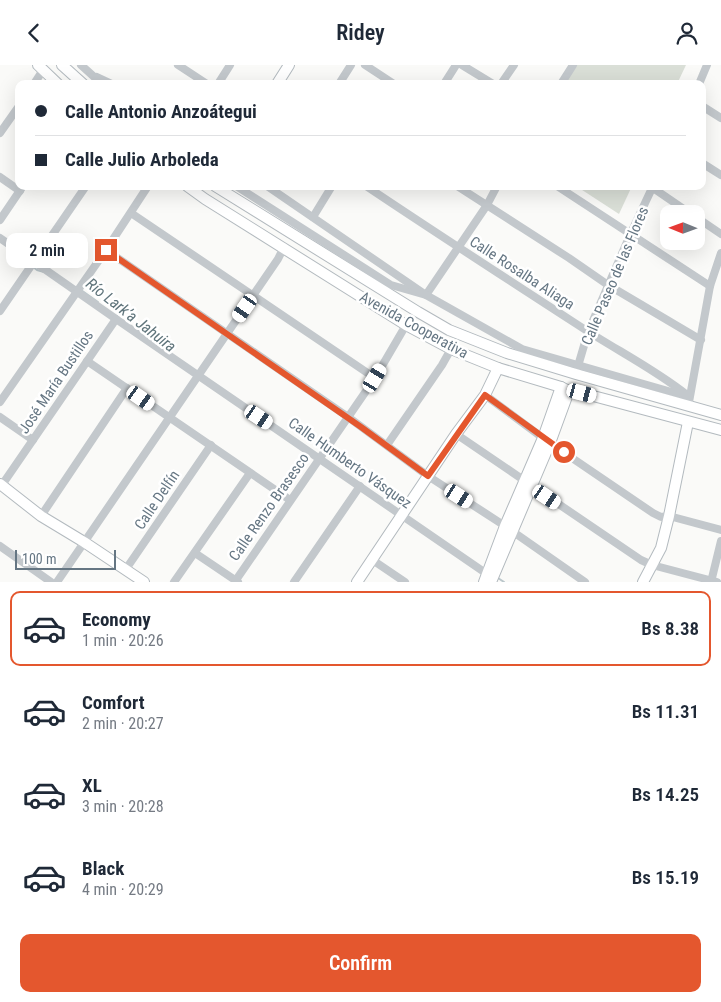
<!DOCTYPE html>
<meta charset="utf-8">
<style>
:root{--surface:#fff;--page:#f6f6f7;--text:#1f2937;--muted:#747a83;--line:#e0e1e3;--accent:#e4572e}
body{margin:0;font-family:"Roboto Condensed",sans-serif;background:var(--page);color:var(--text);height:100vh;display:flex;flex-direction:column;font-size:19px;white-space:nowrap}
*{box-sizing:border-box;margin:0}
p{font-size:16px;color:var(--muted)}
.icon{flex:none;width:28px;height:28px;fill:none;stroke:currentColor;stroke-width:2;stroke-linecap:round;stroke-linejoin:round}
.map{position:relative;height:517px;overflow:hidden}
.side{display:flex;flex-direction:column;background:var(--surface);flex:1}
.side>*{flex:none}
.hud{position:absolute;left:15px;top:15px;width:691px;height:110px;border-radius:10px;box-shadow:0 5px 20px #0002;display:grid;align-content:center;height:110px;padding:0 20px;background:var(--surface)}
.needle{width:32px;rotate:271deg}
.fabs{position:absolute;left:660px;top:140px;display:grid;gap:10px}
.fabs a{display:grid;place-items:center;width:45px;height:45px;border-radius:10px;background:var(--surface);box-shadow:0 5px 20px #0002;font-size:25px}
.scale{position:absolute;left:15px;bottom:12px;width:101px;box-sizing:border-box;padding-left:5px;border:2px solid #657683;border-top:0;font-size:14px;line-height:18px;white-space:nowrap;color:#657683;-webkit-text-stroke:4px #fff;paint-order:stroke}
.end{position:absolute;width:22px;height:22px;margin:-11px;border:6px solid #e4572e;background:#fff;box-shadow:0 0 0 2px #fff}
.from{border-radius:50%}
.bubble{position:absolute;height:35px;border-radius:10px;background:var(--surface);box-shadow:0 5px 20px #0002;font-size:16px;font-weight:600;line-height:35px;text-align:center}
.car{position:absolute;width:15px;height:30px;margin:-15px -8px;border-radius:6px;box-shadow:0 0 4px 1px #0007;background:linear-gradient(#fff 24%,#345 0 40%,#fff 0 76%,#345 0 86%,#fff 0)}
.hud b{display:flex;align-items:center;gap:18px;height:48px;font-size:19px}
.hud b+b{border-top:1px solid var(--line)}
.hud i{width:12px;height:12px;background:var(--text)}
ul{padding:9px 0 0;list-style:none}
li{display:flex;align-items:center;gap:15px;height:75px;margin:0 10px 8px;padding:0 10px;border:2px solid transparent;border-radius:10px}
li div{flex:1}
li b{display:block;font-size:19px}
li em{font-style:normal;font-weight:600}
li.on{border-color:var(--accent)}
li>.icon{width:45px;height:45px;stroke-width:1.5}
.action{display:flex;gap:10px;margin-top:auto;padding:10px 20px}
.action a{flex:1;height:58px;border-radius:10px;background:var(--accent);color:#fff;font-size:20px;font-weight:600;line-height:58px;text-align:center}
header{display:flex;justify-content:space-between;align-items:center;height:65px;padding:0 20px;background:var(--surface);font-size:22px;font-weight:600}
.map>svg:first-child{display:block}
.green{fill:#dadfd7}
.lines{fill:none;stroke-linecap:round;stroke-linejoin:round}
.stream{stroke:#bbc7cb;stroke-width:2}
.secondary-casing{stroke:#b3babf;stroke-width:12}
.street{stroke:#c3c8cc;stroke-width:8}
.secondary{stroke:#fff;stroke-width:10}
.route{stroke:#e4572e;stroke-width:6}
.labels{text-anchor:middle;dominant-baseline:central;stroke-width:5;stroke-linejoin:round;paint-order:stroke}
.street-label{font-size:15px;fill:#657683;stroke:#fff}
.water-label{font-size:16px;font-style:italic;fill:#60757c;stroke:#fff}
</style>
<header><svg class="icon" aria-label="back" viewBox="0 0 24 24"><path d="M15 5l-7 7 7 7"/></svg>Ridey<svg class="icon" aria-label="person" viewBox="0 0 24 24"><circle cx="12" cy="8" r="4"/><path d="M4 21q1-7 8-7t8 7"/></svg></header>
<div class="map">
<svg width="721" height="517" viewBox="0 0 721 517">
<rect width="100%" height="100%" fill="#fafaf8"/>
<!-- green -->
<g class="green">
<polygon points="574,0 686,0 677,19 561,19"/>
<polygon points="576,121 632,121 619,149"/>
</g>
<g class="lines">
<!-- stream -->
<g class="stream">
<polyline points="22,193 29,200"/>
<polyline points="33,202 37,205 44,207"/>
<polyline points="81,225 98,237"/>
<polyline points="498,513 504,517"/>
</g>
<!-- secondary casing -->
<g class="secondary-casing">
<g id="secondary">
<polyline points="38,0 58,19"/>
<polyline points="62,0 83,19"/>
<polyline points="277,19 289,0"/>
<polyline points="187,121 205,134 406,260 451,284 498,303 561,322 569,326 582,328 721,365"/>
<polyline points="215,121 418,247 449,265 507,288 576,309 721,350"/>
<polyline points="0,419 41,451 84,477 144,517"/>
<polyline points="357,517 456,369 485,330 498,303"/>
<polyline points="484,517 505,461 543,373 561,322"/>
<polyline points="491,517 550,378 569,326"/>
<polyline points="643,517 661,483 669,451 688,357"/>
</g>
</g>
<!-- street -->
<g class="street">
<polyline points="81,0 102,19"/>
<polyline points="178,0 207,19"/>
<polyline points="365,0 394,19"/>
<polyline points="462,0 493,19"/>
<polyline points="97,12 112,19"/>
<polyline points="34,19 43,5"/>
<polyline points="218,19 230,0"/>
<polyline points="339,19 351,0"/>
<polyline points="444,19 456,0"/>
<polyline points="501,19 514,0"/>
<polyline points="561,19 573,0"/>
<polyline points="699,19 707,0"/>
<polyline points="702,41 721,53"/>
<polyline points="0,68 19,41"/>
<polyline points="702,98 721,110"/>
<polyline points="0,112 20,126"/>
<polyline points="236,121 391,220 426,230 487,140 497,121"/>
<polyline points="267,121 426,230 522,284 689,332"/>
<path d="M366 121C436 168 507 214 578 260 614 284 653 303 687 330"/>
<polyline points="457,121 569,193 608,220 701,275"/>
<polyline points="557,121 710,221"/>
<polyline points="653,123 691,149"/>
<polyline points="131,148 375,313"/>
<polyline points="313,152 332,121"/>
<polyline points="696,152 721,169"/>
<polyline points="0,155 23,121"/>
<polyline points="0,173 116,254 487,509"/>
<polyline points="106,185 348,352 428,411 505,461"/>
<polyline points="0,246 86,121"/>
<polyline points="87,296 290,435"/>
<polyline points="578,301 588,267 630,170 653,121"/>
<polyline points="485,330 543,373"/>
<polyline points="0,337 106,185 148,121"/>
<polyline points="689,337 710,221 721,188"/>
<polyline points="0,352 33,375"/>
<polyline points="456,369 525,416"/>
<polyline points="550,378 653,448 661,452 669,451 721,465"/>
<polyline points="387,380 442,300 451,284"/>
<polyline points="2,420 116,254"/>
<polyline points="532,421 641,495 652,500 717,517"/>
<polyline points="41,451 127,323"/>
<polyline points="512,466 585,517"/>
<polyline points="0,481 51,517"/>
<polyline points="195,488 238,517"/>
<polyline points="371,494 405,517"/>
<polyline points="126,504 211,380"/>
<polyline points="236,515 375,313 406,260"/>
<polyline points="57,517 278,194 284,182"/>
<polyline points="174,517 250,408"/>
<polyline points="294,517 360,421"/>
<polyline points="711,517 721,476"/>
</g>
<!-- secondary -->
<use href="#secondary" class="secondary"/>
</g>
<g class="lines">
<!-- route -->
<polyline class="route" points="106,185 361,362 428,411 485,330 564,387"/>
</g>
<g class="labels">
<!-- street labels -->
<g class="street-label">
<text transform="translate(522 208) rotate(33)">Calle Rosalba Aliaga</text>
<text transform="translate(615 211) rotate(-67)">Calle Paseo de las Flores</text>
<text transform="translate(414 260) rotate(29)">Avenida Cooperativa</text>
<text transform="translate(56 317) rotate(-56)">José María Bustillos</text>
<text transform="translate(350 398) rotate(35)">Calle Humberto Vásquez</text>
<text transform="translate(157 435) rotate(-56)">Calle Delfín</text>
<text transform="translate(269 442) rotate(-55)">Calle Renzo Brasesco</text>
</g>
<!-- water labels -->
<g class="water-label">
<text transform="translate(131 250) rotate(38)">Río Lark’a Jahuira</text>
</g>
</g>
</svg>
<div class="fabs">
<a><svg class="needle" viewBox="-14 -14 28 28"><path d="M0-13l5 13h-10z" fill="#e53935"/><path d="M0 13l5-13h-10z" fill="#747a83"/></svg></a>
</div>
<div class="scale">100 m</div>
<i class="end from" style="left:564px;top:387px"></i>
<i class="end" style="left:106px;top:185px"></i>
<div class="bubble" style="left:6px;top:168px;width:82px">2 min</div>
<i class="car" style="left:245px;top:243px;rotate:215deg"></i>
<i class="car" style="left:375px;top:313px;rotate:31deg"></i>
<i class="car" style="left:582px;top:328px;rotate:105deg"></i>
<i class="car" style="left:141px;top:333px;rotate:125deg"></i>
<i class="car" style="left:259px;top:352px;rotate:124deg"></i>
<i class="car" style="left:459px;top:431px;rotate:123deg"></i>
<i class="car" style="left:547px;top:432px;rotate:124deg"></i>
<div class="hud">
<b><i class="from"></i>Calle Antonio Anzoátegui</b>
<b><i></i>Calle Julio Arboleda</b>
</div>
</div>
<section class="side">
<ul>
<li class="on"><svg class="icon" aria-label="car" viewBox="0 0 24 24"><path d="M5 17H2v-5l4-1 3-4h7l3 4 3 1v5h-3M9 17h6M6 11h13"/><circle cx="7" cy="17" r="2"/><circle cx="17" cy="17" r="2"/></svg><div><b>Economy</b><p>1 min · 20:26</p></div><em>Bs 8.38</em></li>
<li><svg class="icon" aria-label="car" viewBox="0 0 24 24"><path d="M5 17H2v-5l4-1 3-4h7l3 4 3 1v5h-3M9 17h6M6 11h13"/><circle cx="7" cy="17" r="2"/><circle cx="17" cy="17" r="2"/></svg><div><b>Comfort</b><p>2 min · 20:27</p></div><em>Bs 11.31</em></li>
<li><svg class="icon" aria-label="car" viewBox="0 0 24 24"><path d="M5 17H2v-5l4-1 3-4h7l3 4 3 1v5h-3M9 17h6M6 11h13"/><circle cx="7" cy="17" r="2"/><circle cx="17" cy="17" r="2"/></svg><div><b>XL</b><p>3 min · 20:28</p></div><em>Bs 14.25</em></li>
<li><svg class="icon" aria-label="car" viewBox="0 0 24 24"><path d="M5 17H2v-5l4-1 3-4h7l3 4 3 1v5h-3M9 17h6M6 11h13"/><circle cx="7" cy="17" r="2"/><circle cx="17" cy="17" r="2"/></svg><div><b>Black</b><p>4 min · 20:29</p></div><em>Bs 15.19</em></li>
</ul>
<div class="action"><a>Confirm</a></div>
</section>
